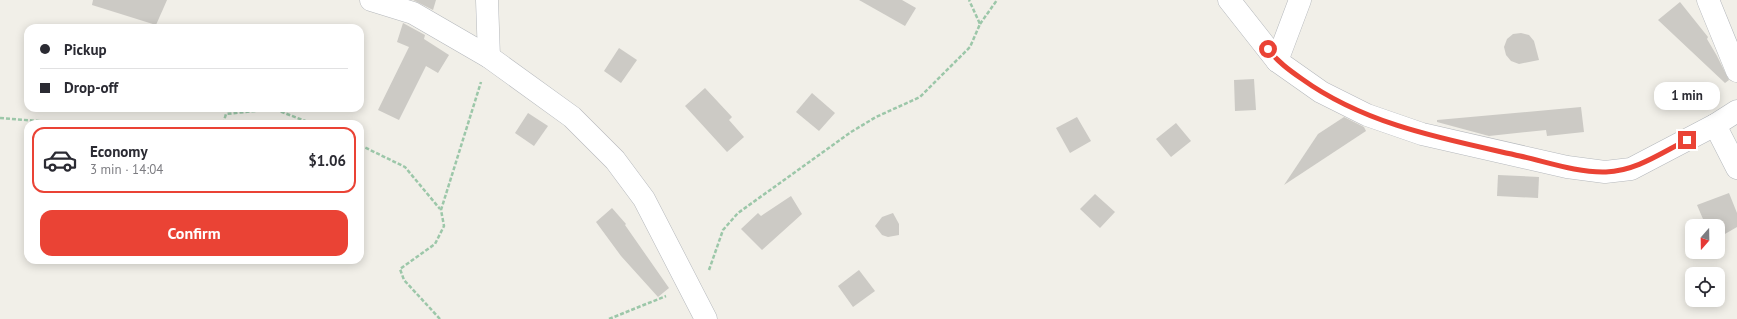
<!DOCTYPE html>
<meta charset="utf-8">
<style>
:root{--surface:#fff;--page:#f7f7f7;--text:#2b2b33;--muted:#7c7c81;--line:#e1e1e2;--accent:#ea4335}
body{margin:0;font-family:"PT Sans",sans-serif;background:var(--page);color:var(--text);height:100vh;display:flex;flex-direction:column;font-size:15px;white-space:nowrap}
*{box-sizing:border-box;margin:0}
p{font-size:13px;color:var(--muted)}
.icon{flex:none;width:22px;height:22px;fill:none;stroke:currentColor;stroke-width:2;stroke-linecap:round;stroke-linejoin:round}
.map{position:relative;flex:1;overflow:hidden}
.sheet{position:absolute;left:24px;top:120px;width:340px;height:144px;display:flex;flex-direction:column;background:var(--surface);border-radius:12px;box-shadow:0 2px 10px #0003}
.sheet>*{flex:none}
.top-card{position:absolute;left:24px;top:24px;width:340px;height:88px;border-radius:12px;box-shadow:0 2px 10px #0003;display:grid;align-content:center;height:88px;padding:0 16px;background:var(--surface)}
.needle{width:26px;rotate:200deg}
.fabs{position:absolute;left:1685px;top:219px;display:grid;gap:8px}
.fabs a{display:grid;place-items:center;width:40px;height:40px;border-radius:8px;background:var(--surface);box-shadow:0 2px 10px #0003;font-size:20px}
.end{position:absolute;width:18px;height:18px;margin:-9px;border:5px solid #ea4335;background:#fff;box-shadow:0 0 0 2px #fff}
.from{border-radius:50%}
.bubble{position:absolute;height:28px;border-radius:12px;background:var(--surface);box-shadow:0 2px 10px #0003;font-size:13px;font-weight:700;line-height:28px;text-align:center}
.top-card b{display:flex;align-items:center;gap:14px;height:38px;font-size:15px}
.top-card b+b{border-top:1px solid var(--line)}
.top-card i{width:10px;height:10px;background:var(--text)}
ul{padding:7px 0 0;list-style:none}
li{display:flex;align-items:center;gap:12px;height:66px;margin:0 8px 6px;padding:0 8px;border:2px solid var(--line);border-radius:12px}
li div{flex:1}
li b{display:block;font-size:15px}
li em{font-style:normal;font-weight:700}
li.active{border-color:var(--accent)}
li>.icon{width:36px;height:36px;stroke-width:1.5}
.cta{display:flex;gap:8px;margin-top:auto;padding:8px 16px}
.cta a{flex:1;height:46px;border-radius:12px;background:var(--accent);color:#fff;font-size:16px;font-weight:700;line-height:46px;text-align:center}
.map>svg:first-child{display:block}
.building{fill:#cccac5}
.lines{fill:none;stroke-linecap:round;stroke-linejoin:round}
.street-casing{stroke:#b5b8bc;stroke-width:23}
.path{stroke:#9cc7a9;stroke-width:2.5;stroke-dasharray:4 2;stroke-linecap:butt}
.street{stroke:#fff;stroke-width:22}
.route{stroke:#ea4335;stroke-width:5}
</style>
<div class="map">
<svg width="1737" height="319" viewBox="0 0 1737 319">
<rect width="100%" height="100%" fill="#f1efe8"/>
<!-- building -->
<g class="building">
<polygon points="93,0 167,0 156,25 92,5"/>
<polygon points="413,0 436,0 433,10"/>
<polygon points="859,0 902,0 916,8 905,26"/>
<polygon points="1680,2 1708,37 1707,39 1717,56 1729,80 1725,83 1658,20"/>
<polygon points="403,23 425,35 424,39 449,55 438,73 426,66 399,120 378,110 409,47 397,42"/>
<polygon points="1521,33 1529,35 1534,41 1539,60 1519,64 1511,61 1506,55 1504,47 1507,39 1513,34"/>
<polygon points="619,48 637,60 621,83 604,71"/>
<polygon points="1254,79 1256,110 1235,111 1234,80"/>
<polygon points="705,88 732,117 729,120 744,137 727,152 685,106"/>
<polygon points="812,93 835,113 819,131 796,112"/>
<polygon points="1581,107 1584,132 1547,136 1546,130 1489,136 1437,122 1437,120"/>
<polygon points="528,113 548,126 534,146 515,133"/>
<polygon points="1077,117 1091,141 1070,153 1056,128"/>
<polygon points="1344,117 1364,127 1366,131 1284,185 1318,134"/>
<polygon points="1176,123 1191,141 1171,157 1156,139"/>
<polygon points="1498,175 1539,177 1538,198 1497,196"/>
<polygon points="1729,193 1737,213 1737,227 1718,238 1718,226 1706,226 1697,205"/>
<polygon points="1095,194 1115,212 1100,228 1080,209"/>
<polygon points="791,196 802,214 762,250 741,229 758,213 761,216"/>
<polygon points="612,208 626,224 625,225 669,288 658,297 621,256 596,222"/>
<polygon points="893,213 899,224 899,235 888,237 882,235 875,226 882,217"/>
<polygon points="859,270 875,291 853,307 838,286"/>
</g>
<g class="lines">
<!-- street casing -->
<g class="street-casing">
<g id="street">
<polyline points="371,0 413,13 489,57 572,117 615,160 644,199 706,319"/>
<polyline points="487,0 489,57"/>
<polyline points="1229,0 1277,61 1321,92 1367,115 1422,134 1567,167 1605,172 1631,169 1715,125 1737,111"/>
<polyline points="1708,0 1737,71"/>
<polyline points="1277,61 1300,0"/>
<polyline points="1715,125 1737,168"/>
</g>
</g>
<!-- path -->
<g class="path">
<polyline points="980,24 997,0"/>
<polyline points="0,118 51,122 58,124"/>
<polyline points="223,124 226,114 274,109 313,124"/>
<polyline points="360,145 405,167 440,209"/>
<polyline points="709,270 723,230 738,213 851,132 876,117 920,97 970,47 980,24 969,0"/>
<polyline points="440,319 404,280 400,269 435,244 444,226 441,210 481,82"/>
<polyline points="609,319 666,296"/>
</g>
<!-- street -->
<use href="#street" class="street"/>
</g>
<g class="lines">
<!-- route -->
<path class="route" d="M1268 49C1278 62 1289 70 1302 79 1366 125 1444 139 1520 156 1547 162 1578 173 1606 172 1636 171 1661 153 1687 140"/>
</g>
</svg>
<div class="fabs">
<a><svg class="needle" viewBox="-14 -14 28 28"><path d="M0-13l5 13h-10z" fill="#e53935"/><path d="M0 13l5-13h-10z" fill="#7c7c81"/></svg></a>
<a><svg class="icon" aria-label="locate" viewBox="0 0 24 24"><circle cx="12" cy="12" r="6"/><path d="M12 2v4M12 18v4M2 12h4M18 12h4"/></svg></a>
</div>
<i class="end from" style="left:1268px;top:49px"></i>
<i class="end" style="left:1687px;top:140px"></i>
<div class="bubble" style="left:1654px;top:82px;width:66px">1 min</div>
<div class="top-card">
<b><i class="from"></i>Pickup</b>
<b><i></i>Drop-off</b>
</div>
<section class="sheet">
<ul>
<li class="active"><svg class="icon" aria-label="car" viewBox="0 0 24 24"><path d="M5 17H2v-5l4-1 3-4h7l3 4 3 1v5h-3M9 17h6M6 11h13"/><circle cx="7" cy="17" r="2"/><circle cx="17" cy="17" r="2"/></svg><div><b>Economy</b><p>3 min · 14:04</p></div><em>$1.06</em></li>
</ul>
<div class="cta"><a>Confirm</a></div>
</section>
</div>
